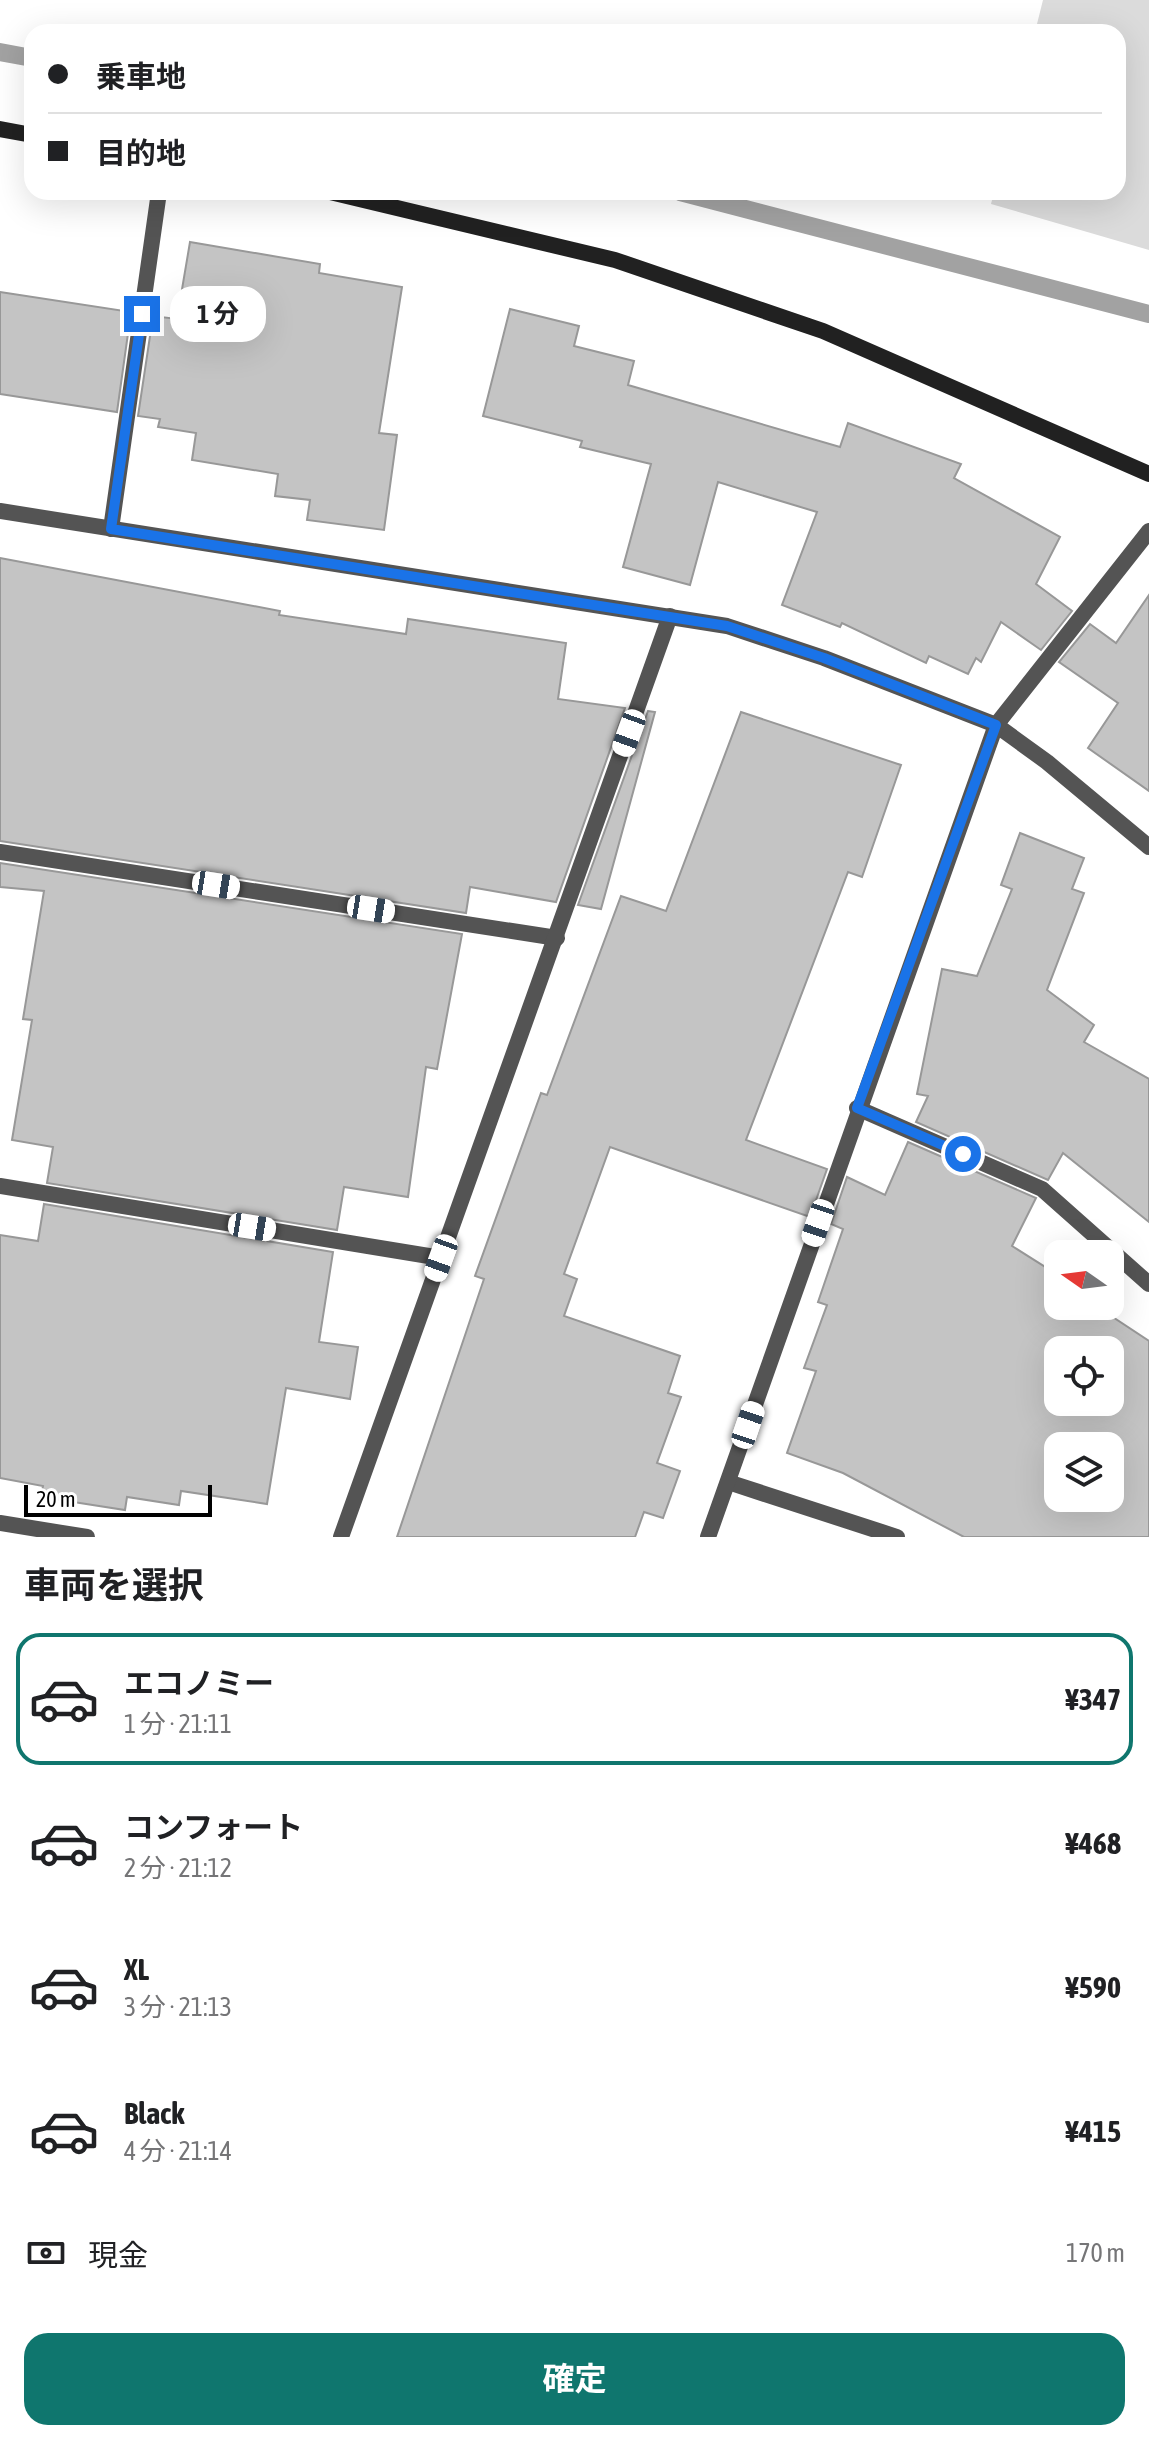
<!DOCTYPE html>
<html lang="ja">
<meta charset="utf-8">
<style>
:root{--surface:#fff;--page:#f2f2f2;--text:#202124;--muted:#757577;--line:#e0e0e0;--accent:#0f766e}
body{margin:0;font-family:"Asap Condensed","Noto Sans JP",sans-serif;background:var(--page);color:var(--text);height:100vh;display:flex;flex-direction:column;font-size:30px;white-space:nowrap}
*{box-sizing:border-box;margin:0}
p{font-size:26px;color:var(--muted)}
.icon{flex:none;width:44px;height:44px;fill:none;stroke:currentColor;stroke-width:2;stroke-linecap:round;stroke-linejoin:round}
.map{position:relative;height:1537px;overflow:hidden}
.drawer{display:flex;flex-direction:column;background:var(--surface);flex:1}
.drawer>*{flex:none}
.hud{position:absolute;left:24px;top:24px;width:1102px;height:176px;border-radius:24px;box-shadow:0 8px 32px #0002;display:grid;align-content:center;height:176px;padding:0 24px;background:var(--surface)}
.needle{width:52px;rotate:284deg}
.fabs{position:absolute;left:1044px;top:1240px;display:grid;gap:16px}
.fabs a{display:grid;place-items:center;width:80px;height:80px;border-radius:16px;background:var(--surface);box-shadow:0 8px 32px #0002;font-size:40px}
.scale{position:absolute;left:24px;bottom:20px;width:188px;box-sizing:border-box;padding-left:8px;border:4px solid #000;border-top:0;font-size:22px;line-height:28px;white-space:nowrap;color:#000;-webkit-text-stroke:6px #fff;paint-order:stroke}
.end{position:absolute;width:36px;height:36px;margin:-18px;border:10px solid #1a73e8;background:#fff;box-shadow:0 0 0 4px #fff}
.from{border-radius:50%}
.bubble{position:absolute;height:56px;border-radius:24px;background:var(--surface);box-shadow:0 8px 32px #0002;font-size:26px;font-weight:700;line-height:56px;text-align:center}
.car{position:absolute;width:24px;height:48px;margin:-24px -12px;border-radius:10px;box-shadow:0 0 6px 2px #0007;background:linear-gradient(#fff 24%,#345 0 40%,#fff 0 76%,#345 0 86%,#fff 0)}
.hud b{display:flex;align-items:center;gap:28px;height:76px;font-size:30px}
.hud b+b{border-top:2px solid var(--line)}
.hud i{width:20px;height:20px;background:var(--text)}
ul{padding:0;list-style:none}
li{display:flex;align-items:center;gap:24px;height:132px;margin:0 16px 12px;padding:0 8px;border:4px solid transparent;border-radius:24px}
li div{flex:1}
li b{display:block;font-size:30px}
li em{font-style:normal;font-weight:700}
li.on{border-color:var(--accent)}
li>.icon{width:72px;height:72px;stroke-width:1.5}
h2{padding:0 24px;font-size:36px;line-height:96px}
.pay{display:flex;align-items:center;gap:20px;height:88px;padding:0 24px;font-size:30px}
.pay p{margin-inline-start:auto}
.button{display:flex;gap:16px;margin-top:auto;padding:16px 24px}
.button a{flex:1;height:92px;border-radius:24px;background:var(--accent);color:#fff;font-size:32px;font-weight:700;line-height:92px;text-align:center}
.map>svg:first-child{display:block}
.green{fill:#dbdbdb}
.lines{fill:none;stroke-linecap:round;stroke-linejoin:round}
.stream{stroke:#a2a2a2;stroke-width:18}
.building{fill:#c4c4c4;stroke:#989898;stroke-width:2;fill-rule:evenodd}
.street{stroke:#545454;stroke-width:16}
.secondary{stroke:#212121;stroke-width:16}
.route{stroke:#1a73e8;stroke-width:10}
</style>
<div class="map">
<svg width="1149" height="1537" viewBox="0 0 1149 1537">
<rect width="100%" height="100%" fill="#fff"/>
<!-- green -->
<polygon class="green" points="1043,0 1149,0 1149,250 991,204 994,192 1118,192 1118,32 1035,32"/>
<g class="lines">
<!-- stream -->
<g class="stream">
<polyline points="0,52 32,58"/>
<polyline points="680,192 1149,314"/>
</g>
</g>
<!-- building -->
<g class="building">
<polygon points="190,242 320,264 319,273 402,287 379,433 397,435 384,530 307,520 310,500 275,496 278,474 192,460 196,433 158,427 160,419 138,416 153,316 177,319"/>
<polygon points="0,292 131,312 117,412 0,394"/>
<polygon points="510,309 579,326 574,346 634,361 628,385 840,447 848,423 961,464 954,478 1060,537 1036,584 1072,611 1041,650 1001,622 981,662 976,658 968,674 929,656 926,663 842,623 840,627 782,605 817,512 718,482 690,585 623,567 651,464 580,447 582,441 483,416"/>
<polygon points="0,558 280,611 279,615 406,634 408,619 566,643 558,699 625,708 556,902 470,887 466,913 0,841"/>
<polygon points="1149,595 1149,791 1088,748 1118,703 1059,662 1090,624 1116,643"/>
<polygon points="648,711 655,712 601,909 578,905"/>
<polygon points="741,712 901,765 862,877 848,872 746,1140 827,1169 810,1217 610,1147 564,1274 577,1279 564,1316 680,1356 668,1393 681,1397 657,1463 680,1471 663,1518 644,1512 635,1537 397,1537 484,1279 475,1276 541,1093 547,1095 621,896 666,911"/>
<polygon points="1020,833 1084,858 1072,889 1084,893 1047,990 1094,1025 1084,1042 1149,1079 1149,1222 1063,1153 1048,1180 916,1122 928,1096 917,1094 942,969 977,976 1012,889 1001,885"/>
<polygon points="0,863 462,934 437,1069 426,1067 408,1197 344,1187 337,1230 47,1183 53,1147 12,1140 32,1020 23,1019 44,891 0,887"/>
<path d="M908 1142 1036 1198 1012 1246 1058 1275V1306H1096L1149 1341V1537H964L843 1473 787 1453 816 1371 804 1368 827 1305 818 1302 843 1229 831 1224 847 1177 885 1195ZM1058 1350H1110V1402H1058ZM1058 1446H1110V1498H1058Z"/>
<polygon points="44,1204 333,1252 319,1342 358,1347 350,1399 286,1388 267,1504 181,1491 179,1505 127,1497 125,1510 41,1497 43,1486 0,1478 0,1235 38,1241"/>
</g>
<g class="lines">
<!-- street -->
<g class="street">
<polyline points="0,511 727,626 824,658 996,725 1047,762 1149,847"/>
<polyline points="111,529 159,192"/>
<polyline points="0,852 557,938"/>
<polyline points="857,1108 1042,1189 1149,1284"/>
<polyline points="0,1186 441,1258"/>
<polyline points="728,1482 897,1537"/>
<polyline points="0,1523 87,1537"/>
<polyline points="341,1537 670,616"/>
<polyline points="708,1537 996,725 1149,531"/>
</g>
<!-- secondary -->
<g class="secondary">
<polyline points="0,129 32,135"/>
<polyline points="330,192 615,260 823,331 1149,474"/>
</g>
</g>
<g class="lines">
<!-- route -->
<polyline class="route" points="142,314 111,529 727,626 824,658 996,725 857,1108 963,1154"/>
</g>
</svg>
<div class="fabs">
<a><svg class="needle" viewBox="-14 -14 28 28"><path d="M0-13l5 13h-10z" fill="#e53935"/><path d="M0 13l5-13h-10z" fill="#757577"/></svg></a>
<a><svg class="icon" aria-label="locate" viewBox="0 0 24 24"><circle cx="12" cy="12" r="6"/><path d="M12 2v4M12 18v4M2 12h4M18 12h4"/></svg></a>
<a><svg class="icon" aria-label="layers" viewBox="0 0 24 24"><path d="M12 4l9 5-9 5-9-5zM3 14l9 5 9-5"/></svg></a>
</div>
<div class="scale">20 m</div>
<i class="end from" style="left:963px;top:1154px"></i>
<i class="end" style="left:142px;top:314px"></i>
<div class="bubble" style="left:170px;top:286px;width:96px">1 分</div>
<i class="car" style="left:629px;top:733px;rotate:200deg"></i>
<i class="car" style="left:216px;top:885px;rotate:99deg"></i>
<i class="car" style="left:371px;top:909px;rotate:99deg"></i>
<i class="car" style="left:818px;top:1223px;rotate:199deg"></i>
<i class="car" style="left:252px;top:1227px;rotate:99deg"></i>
<i class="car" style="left:441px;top:1258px;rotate:200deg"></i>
<i class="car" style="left:748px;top:1425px;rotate:19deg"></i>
<div class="hud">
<b><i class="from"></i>乗車地</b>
<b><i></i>目的地</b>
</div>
</div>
<section class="drawer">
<h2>車両を選択</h2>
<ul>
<li class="on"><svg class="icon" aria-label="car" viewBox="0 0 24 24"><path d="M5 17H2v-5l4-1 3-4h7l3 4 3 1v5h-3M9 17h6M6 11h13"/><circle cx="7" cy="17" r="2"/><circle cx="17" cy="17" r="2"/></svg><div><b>エコノミー</b><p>1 分 · 21:11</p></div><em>¥347</em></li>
<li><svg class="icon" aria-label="car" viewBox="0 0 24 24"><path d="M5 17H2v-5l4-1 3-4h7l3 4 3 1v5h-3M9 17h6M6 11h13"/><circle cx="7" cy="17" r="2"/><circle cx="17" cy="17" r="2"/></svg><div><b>コンフォート</b><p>2 分 · 21:12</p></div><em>¥468</em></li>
<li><svg class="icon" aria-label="car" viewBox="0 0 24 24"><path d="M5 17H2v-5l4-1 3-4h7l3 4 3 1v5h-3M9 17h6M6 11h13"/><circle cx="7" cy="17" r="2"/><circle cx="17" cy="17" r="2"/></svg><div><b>XL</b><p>3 分 · 21:13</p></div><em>¥590</em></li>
<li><svg class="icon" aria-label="car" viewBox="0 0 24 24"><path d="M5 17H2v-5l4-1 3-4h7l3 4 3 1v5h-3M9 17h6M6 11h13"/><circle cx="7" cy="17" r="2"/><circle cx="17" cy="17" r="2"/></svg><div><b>Black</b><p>4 分 · 21:14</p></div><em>¥415</em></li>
</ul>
<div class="pay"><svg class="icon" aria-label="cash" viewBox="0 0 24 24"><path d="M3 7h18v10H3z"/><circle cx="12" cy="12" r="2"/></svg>現金<p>170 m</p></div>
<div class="button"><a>確定</a></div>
</section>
